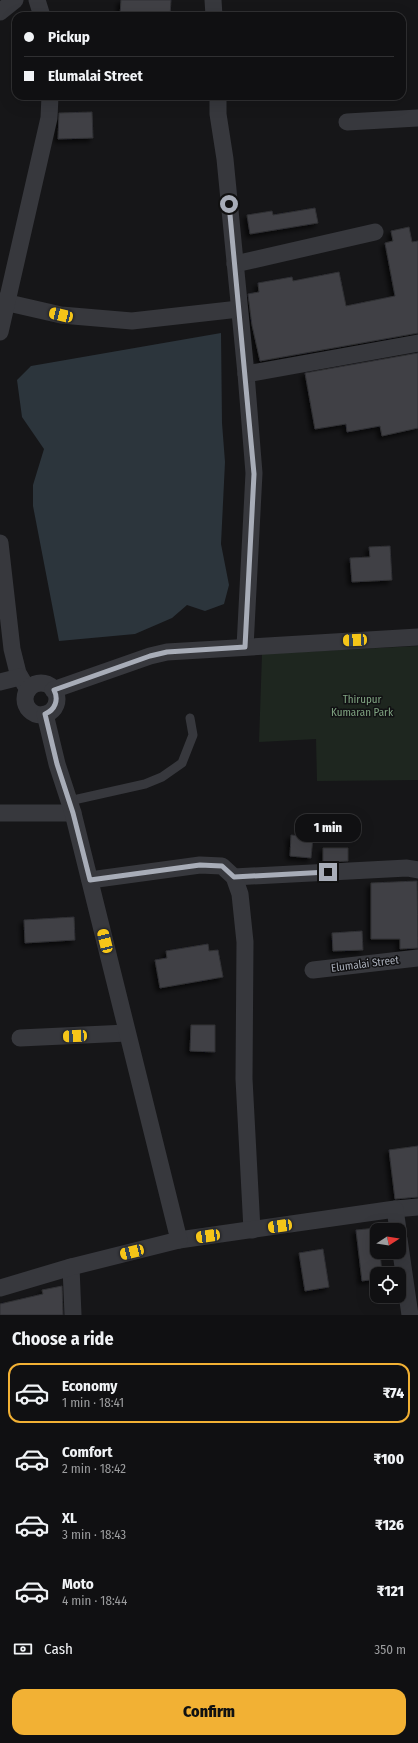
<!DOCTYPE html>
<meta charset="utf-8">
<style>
:root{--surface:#101012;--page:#19191b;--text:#f1f3f6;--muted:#9c9d9f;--line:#303032;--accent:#f2b134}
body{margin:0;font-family:"Fira Sans Condensed",sans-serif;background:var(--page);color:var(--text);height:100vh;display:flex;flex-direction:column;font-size:15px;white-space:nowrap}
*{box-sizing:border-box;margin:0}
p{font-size:13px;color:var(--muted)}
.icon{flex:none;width:22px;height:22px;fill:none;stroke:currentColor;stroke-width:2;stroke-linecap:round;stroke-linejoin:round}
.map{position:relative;height:1315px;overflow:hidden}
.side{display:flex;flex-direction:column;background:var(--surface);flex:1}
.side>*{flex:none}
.banner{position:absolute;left:12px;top:12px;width:394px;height:88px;border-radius:12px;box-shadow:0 4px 16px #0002,0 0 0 1px var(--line);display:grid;align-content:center;height:88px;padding:0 12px;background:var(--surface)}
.needle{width:26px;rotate:78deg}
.buttons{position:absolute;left:370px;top:1223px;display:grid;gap:8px}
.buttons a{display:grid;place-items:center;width:36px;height:36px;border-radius:8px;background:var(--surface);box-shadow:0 4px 16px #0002,0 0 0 1px var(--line);font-size:20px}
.end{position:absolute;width:18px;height:18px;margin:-9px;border:5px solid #a8adb8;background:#111;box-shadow:0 0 0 2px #111}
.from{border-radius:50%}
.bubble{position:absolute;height:28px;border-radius:12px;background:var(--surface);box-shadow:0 4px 16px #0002,0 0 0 1px var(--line);font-size:13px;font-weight:800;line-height:28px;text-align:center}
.car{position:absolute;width:12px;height:24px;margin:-12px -6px;border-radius:5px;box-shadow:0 0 3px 1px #0007;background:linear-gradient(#f5c518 24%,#345 0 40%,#f5c518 0 76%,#345 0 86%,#f5c518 0)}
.banner b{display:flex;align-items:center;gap:14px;height:38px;font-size:15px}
.banner b+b{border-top:1px solid var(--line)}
.banner i{width:10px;height:10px;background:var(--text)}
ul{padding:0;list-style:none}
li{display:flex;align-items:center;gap:12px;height:60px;margin:0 8px 6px;padding:0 4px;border:2px solid transparent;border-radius:12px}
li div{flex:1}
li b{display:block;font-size:15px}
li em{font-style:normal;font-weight:800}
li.on{border-color:var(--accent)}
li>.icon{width:36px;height:36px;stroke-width:1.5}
h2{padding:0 12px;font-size:18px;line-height:48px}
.pay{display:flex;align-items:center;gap:10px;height:44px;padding:0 12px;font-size:15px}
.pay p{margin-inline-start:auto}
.cta{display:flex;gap:8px;margin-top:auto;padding:8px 12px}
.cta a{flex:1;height:46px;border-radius:12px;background:var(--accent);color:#111;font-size:16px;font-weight:800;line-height:46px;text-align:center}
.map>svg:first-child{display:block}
.green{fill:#1e261f}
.water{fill:#2c353c}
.building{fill:#404145;stroke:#303034;filter:url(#shadow)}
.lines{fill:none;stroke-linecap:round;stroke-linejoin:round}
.lane{stroke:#37383d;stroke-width:9}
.street{stroke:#37383d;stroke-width:17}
.route{stroke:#a8adb8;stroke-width:5}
.labels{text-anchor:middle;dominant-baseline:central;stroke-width:3;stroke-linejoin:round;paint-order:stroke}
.park-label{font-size:11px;fill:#7fa381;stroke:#111113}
.street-label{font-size:11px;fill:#a8adb8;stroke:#111113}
</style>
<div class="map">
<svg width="418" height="1315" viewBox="0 0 418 1315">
<defs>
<filter id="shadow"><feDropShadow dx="-3.5" dy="3.5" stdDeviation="2" flood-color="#0009"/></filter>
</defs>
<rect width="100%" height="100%" fill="#161618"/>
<!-- green -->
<polygon class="green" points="418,646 418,780 317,781 316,739 259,742 262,654"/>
<!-- water -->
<polygon class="water" points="221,333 222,423 225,462 221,544 229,585 224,604 205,611 187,605 172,618 135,634 59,641 33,506 33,485 44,449 22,417 17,380 31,366"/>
<!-- building -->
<g class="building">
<polygon points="121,0 171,0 170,16 120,16"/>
<polygon points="92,112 93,138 58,139 59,113"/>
<polygon points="315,208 318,223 250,234 247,215 272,211 273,215"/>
<polygon points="409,227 412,242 418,241 418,333 260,361 252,325 248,294 259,292 258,283 292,277 293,281 339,272 346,306 395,296 385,243 393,241 391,231"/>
<polygon points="418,353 418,428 382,436 380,426 347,432 346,424 315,429 305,373"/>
<polygon points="390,546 392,580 352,582 350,558 370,557 369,547"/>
<polygon points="291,835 313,837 311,858 290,856"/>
<polygon points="323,848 348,848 348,861 323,862"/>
<polygon points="417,881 418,948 400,949 400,939 371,939 371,883"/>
<polygon points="74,917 75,940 25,943 24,920"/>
<polygon points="362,931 363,950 333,951 332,933"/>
<polygon points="208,944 209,951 218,950 223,977 160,988 155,960 167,958 166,951"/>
<polygon points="191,1025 215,1025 215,1052 190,1051"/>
<polygon points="418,1146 418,1197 395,1199 389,1150"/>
<polygon points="377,1228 377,1252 380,1252 382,1274 377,1274 377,1279 362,1281 356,1230"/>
<polygon points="323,1249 329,1287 305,1291 299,1253"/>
<polygon points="62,1286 63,1315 0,1315 0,1304 43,1294 42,1290"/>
</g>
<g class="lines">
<!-- lane -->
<polyline class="lane" points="69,801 145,784 162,777 182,763 193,735 190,718"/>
<!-- street -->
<g class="street">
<polyline points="37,0 42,16"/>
<polyline points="213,0 214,16"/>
<polyline points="0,12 15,0"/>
<polyline points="218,96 218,114 225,159 246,374 254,473 245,647"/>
<polyline points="347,122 418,118"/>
<polyline points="235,264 375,232"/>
<polyline points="0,301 61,315 132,321 239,309"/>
<polyline points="0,332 49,118 50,96"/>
<polyline points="246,374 418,343"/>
<polyline points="0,543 12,649 18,673 28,690"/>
<polyline points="0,682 20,677"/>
<circle cx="41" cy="699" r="16"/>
<polyline points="53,690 150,656 167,652 418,637"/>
<polyline points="0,813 73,813"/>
<polyline points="234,877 407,868 418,870"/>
<polyline points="90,880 200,865 222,866 234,877 240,894 245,942 244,1079 252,1230"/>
<polyline points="313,970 418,958"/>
<polyline points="20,1038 127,1033"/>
<polyline points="395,1209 418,1207"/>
<polyline points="399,1239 410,1315"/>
<polyline points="179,1240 395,1209 398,1230"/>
<polyline points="71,1267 73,1315"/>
<polyline points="0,1288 71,1267 179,1240 73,813 57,764 45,714"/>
</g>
</g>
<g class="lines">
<!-- route -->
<path class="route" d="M229 204 254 474 245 647 167 652 150 656 54 690C59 700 55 710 45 714L57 764 73 813 90 880 200 865 222 866 234 877 328 872"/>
</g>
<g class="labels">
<!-- park labels -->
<g class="park-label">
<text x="362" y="699">Thirupur<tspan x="362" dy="13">Kumaran Park</tspan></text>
</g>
<!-- street labels -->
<g class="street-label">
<text transform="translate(365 964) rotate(-7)">Elumalai Street</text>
</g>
</g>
</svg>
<div class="buttons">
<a><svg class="needle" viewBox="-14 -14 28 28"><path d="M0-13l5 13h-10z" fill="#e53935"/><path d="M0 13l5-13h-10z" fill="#9c9d9f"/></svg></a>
<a><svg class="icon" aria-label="locate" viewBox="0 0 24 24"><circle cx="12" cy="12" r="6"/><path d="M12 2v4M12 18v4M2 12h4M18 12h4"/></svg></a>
</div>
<i class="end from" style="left:229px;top:204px"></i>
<i class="end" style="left:328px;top:872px"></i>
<div class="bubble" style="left:295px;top:814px;width:66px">1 min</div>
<i class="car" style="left:61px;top:315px;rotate:283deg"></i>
<i class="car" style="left:355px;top:640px;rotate:267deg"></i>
<i class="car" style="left:105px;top:941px;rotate:346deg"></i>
<i class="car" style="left:75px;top:1036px;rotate:267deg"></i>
<i class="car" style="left:280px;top:1226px;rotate:262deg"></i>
<i class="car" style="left:208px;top:1236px;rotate:262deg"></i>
<i class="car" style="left:132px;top:1252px;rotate:256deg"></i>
<div class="banner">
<b><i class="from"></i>Pickup</b>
<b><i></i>Elumalai Street</b>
</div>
</div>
<section class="side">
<h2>Choose a ride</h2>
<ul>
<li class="on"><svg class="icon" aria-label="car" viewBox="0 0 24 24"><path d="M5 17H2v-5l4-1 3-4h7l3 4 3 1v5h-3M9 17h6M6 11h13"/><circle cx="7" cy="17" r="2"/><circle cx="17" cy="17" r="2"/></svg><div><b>Economy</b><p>1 min · 18:41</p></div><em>₹74</em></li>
<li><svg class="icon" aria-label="car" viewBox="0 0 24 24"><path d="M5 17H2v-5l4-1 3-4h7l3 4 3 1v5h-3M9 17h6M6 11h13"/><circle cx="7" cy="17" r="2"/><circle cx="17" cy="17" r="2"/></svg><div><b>Comfort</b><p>2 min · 18:42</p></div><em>₹100</em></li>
<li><svg class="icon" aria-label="car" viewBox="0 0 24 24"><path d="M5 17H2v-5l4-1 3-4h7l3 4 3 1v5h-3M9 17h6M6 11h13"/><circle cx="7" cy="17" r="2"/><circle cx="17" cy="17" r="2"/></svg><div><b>XL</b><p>3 min · 18:43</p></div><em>₹126</em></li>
<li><svg class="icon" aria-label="car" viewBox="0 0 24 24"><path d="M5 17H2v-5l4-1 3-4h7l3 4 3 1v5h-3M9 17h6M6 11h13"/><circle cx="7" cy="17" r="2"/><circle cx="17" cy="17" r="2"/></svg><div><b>Moto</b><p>4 min · 18:44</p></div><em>₹121</em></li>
</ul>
<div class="pay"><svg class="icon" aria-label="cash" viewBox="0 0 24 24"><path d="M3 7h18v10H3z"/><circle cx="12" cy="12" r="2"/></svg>Cash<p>350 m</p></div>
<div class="cta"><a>Confirm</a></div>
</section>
